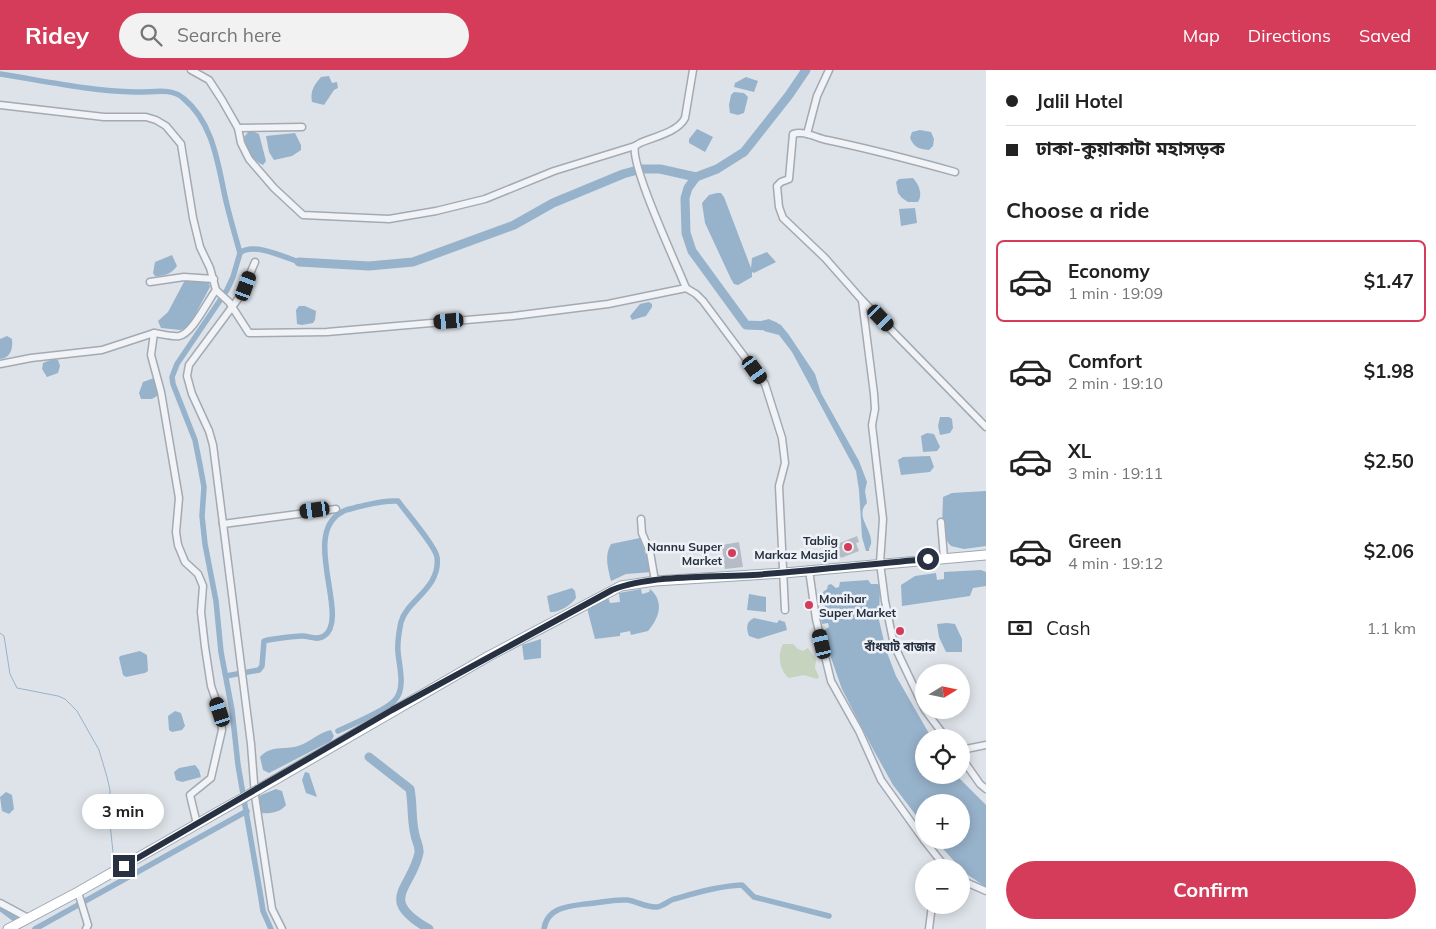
<!DOCTYPE html>
<meta charset="utf-8">
<style>
:root{--surface:#fff;--page:#f2f2f2;--text:#222;--muted:#767676;--line:#e0e0e0;--accent:#d53c59}
body{margin:0;font-family:Mulish,"Noto Sans Bengali",sans-serif;background:var(--page);color:var(--text);height:100vh;display:flex;flex-direction:column;font-size:19px;white-space:nowrap}
*{box-sizing:border-box;margin:0}
p{font-size:16px;color:var(--muted)}
.icon{flex:none;width:28px;height:28px;fill:none;stroke:currentColor;stroke-width:2;stroke-linecap:round;stroke-linejoin:round}
.map{position:relative;flex:1;overflow:hidden}
.panel{display:flex;flex-direction:column;background:var(--surface);width:450px}
.panel>*{flex:none}
.banner{display:grid;align-content:center;height:110px;padding:0 20px;background:var(--surface)}
.needle{width:32px;rotate:80deg}
.tools{position:absolute;left:915px;top:594px;display:grid;gap:10px}
.tools a{display:grid;place-items:center;width:55px;height:55px;border-radius:50%;background:var(--surface);box-shadow:0 2px 12px #0003;font-size:25px}
.end{position:absolute;width:22px;height:22px;margin:-11px;border:6px solid #273141;background:#fff;box-shadow:0 0 0 2px #fff}
.from{border-radius:50%}
.bubble{position:absolute;height:35px;border-radius:18px;background:var(--surface);box-shadow:0 2px 12px #0003;font-size:16px;font-weight:700;line-height:35px;text-align:center}
.car{position:absolute;width:15px;height:30px;margin:-15px -8px;border-radius:6px;box-shadow:0 0 4px 1px #0007;background:linear-gradient(#222 24%,#8ab4d8 0 40%,#222 0 76%,#8ab4d8 0 86%,#222 0)}
.banner b{display:flex;align-items:center;gap:18px;height:48px;font-size:19px}
.banner b+b{border-top:1px solid var(--line)}
.banner i{width:12px;height:12px;background:var(--text)}
ul{padding:0;list-style:none}
li{display:flex;align-items:center;gap:15px;height:82px;margin:0 10px 8px;padding:0 10px;border:2px solid transparent;border-radius:8px}
li div{flex:1}
li b{display:block;font-size:19px}
li em{font-style:normal;font-weight:700}
li.current{border-color:var(--accent)}
li>.icon{width:45px;height:45px;stroke-width:1.5}
h2{padding:0 20px;font-size:22px;line-height:60px}
.pay{display:flex;align-items:center;gap:12px;height:55px;padding:0 20px;font-size:19px}
.pay p{margin-inline-start:auto}
.primary-button{display:flex;gap:10px;margin-top:auto;padding:10px 20px}
.primary-button a{flex:1;height:58px;border-radius:30px;background:var(--accent);color:#fff;font-size:20px;font-weight:700;line-height:58px;text-align:center}
header{display:flex;align-items:center;gap:30px;box-sizing:border-box;height:70px;padding:0 25px;background:var(--accent);color:#fff}
header strong{font-size:24px}
nav{display:flex;gap:28px;margin-inline-start:auto;font-size:18px}
.search{width:350px;height:45px;background:var(--page);display:flex;align-items:center;gap:12px;box-sizing:border-box;padding:0 18px;border-radius:28px;color:var(--muted);font-size:19px}
main{display:flex;flex:1;min-height:0}
.map>svg:first-child{display:block}
.green{fill:#c5d3bf}
.water{fill:#97b2cb}
.lines{fill:none;stroke-linecap:round;stroke-linejoin:round}
.stream{stroke:#97b2cb;stroke-width:1}
.canal{stroke:#97b2cb;stroke-width:5.5}
.river{stroke:#97b2cb;stroke-width:9}
.building{fill:#b5bcc6}
.minor-casing{stroke:#a3aab3;stroke-width:9}
.major-casing{stroke:#9da8b5;stroke-width:11}
.minor{stroke:#f1f3f7;stroke-width:6}
.major{stroke:#fff;stroke-width:9}
.major-bridge-casing{stroke:#9da8b5;stroke-width:11;stroke-linecap:butt}
.major-bridge{stroke:#fff;stroke-width:9}
.route{stroke:#273141;stroke-width:6}
.poi-dot{fill:#d53c59;stroke:#eef2f6;stroke-width:2}
.labels{text-anchor:middle;dominant-baseline:central;stroke-width:5;stroke-linejoin:round;paint-order:stroke}
.poi-label{font-size:12px;font-weight:bold;fill:#273141;stroke:#eef2f6;text-anchor:end}
</style>
<header>
<strong>Ridey</strong>
<div class="search"><svg class="icon" aria-label="search" viewBox="0 0 24 24"><circle cx="10" cy="10" r="6"/><path d="M15 15l6 6"/></svg>Search here</div>
<nav><a>Map</a><a>Directions</a><a>Saved</a></nav>
</header>
<main>
<div class="map">
<svg width="986" height="859" viewBox="0 0 986 859">
<rect width="100%" height="100%" fill="#dee3e9"/>
<!-- green -->
<path class="green" d="M783 574H793L798 579 803 581 808 578 816 589 815 598 819 607 817 609 804 605 789 608C780 601 777 585 783 574Z"/>
<!-- water -->
<g class="water">
<path d="M329 6 332 13 337 12 338 18 334 20 324 35 312 32C310 21 314 15 321 7Z"/>
<polygon points="746,7 758,11 754,22 734,17 735,13"/>
<polygon points="734,22 744,23 748,27 744,43 738,45 730,43 729,35 731,25"/>
<polygon points="697,59 713,67 705,82 689,73 689,69"/>
<path d="M250 60 259 64 266 91 263 95C251 90 247 79 244 67Z"/>
<path d="M920 60 931 62 934 69 933 76 929 80C918 79 914 77 910 68L912 62Z"/>
<polygon points="295,63 301,75 301,80 292,86 274,90 269,82 266,66"/>
<path d="M913 108C919 115 923 124 918 132H908L902 128 898 123 896 112 899 109Z"/>
<polygon points="717,123 721,123 724,127 751,198 752,188 767,182 776,192 754,203 752,202 752,207 738,215 734,214 731,209 705,153 702,133 709,125"/>
<polygon points="915,138 917,153 901,156 899,139"/>
<path d="M172 185 177 196C171 204 165 206 155 206L153 203 155 192Z"/>
<polygon points="185,210 208,210 210,217 188,258 180,260 161,258 158,251 168,242"/>
<polygon points="649,232 652,234 652,237 646,246 632,250 630,246 640,234"/>
<polygon points="299,236 305,236 316,241 315,250 313,253 302,255 297,254 296,240"/>
<path d="M769 249 781 255 789 265 815 304 821 323 859 391 867 412 865 421 867 433C855 445 870 457 871 470 872 475 869 476 869 481H866L862 467 859 420 856 401 792 282 779 265 764 261 761 251Z"/>
<path d="M7 266 12 269C13 278 11 288 0 289V269Z"/>
<polygon points="53,289 58,290 60,296 58,303 47,307 42,299 43,293"/>
<polygon points="154,308 158,317 157,326 152,329 141,329 139,323 143,312"/>
<polygon points="940,347 949,347 952,349 953,358 950,363 940,365 938,356"/>
<polygon points="927,363 934,364 940,377 937,381 923,382 921,366"/>
<polygon points="930,386 934,397 930,402 901,405 898,390 903,387"/>
<path d="M986 421V476L964 479 951 476C939 465 943 442 943 427L952 423Z"/>
<path d="M640 468 652 502 626 504 611 511C608 498 604 486 611 474Z"/>
<polygon points="981,500 986,502 986,516 973,518 970,526 902,536 901,515 915,506 936,503 937,510 944,509 944,502"/>
<polygon points="868,510 871,514 878,514 880,517 879,550 886,580 896,606 931,667 924,668 924,705 956,705 986,735 986,817 965,803 935,770 961,770 961,732 924,732 924,756 893,715 873,679 842,619 824,568 823,561 829,557 828,553 822,554 821,550 826,546 823,522 827,519 828,515 831,514 836,518 839,517 840,512"/>
<path d="M572 518 575 521 576 528C571 535 559 543 550 542L547 526Z"/>
<path d="M641 519 642 524 649 522 650 519C665 532 659 548 648 561L631 565 630 561 620 563V566L595 569 587 538 608 527 610 533 620 532 619 523Z"/>
<polygon points="749,524 766,527 766,542 747,540"/>
<path d="M754 548 777 553 779 550 785 552 787 560 758 569 749 566C746 558 746 552 754 548Z"/>
<polygon points="947,553 955,554 962,569 962,582 946,582 939,567 937,554"/>
<polygon points="541,569 541,588 524,590 522,575"/>
<polygon points="140,581 147,585 148,601 145,603 126,607 123,605 119,588 120,586"/>
<polygon points="175,641 181,643 185,656 182,660 172,662 169,660 168,646"/>
<path d="M331 660 334 666 331 671 269 703 263 700 260 687C271 675 283 680 298 676 309 673 319 662 331 660Z"/>
<polygon points="195,695 199,700 201,707 182,712 176,710 174,702 179,698"/>
<polygon points="305,702 309,703 317,727 306,723 302,710"/>
<path d="M276 719 282 721 286 735C281 742 270 744 261 743L259 727 261 725Z"/>
<polygon points="6,722 12,725 14,739 9,744 2,741 0,727"/>
</g>
<g class="lines">
<!-- stream -->
<polyline class="stream" points="0,563 4,566 10,604 17,618 58,626 65,629 77,641 99,680 107,707 110,720 109,744 113,782"/>
<!-- canal -->
<g class="canal">
<path d="M0 4C45 11 90 21 135 22 151 23 171 17 183 28 214 53 218 96 226 131 230 148 235 165 240 183"/>
<path d="M226 606 259 600 262 596 264 571C270 569 296 566 302 566 310 566 317 571 324 566 351 548 300 464 342 442 346 439 352 439 357 437 371 434 383 430 398 431 405 441 436 477 437 487 441 518 407 530 401 552 399 562 397 571 398 582 399 596 406 618 395 630 386 641 352 654 338 661"/>
<polyline points="0,838 16,850"/>
<polyline points="35,859 247,741"/>
<path d="M271 859 263 841 261 828 238 695 232 640 221 582 216 531 205 474 202 446 204 417 200 395 195 370 173 314 172 307 177 294 227 220 233 207 240 183C253 172 284 187 299 192"/>
<path d="M544 859C547 838 568 836 585 834 600 833 612 829 627 830 637 831 646 838 657 837 663 836 668 831 674 829 696 823 719 816 742 815L754 827 829 846"/>
</g>
<!-- river -->
<g class="river">
<polyline points="696,107 688,118 685,128 686,163 692,181 746,255 774,256"/>
<polyline points="299,192 369,196 413,192 514,155 553,133 623,104 641,99 660,99 696,107 717,99 744,82 789,25 806,0"/>
<path d="M369 687 410 719C413 734 411 749 415 765 416 771 420 777 419 783 411 820 377 829 429 859"/>
</g>
</g>
<!-- building -->
<g class="building">
<polygon points="857,466 859,472 856,473 859,481 841,488 840,486 835,487 832,476"/>
<polygon points="739,472 743,497 725,499 722,475"/>
</g>
<g class="lines">
<!-- minor casing -->
<g class="minor-casing">
<g id="minor">
<polyline points="191,0 209,10 222,30 238,58 241,73 249,89 274,118 303,145 389,149 436,141 485,129 554,101 635,76"/>
<path d="M693 0 685 48C678 62 654 67 640 73L635 76C630 95 676 193 686 218L696 224 703 231 765 314 782 368 785 393 779 416 785 540"/>
<polyline points="0,35 104,47 146,47 156,50 166,56 181,74 193,148 200,177 210,198 216,220 229,232 249,263 327,262 513,246 608,234 686,218"/>
<polyline points="238,58 302,57"/>
<polyline points="807,64 817,26 829,0"/>
<path d="M955 102C912 90 870 79 827 70 816 68 804 60 793 64L789 109 781 112 777 116 779 137 783 148 825 188 862 230 986 357"/>
<polyline points="255,192 241,225 189,295 187,306 192,324 209,361 213,375 251,674 255,726 272,839 282,859"/>
<polyline points="150,212 184,207 214,209"/>
<polyline points="862,230 874,324 875,339 872,355 883,449 880,493 885,531 894,575 924,638"/>
<polyline points="0,294 31,288 102,280 154,263"/>
<polyline points="641,449 642,463 650,482 655,511"/>
<polyline points="941,452 944,488"/>
<polyline points="223,454 336,439"/>
<polyline points="809,500 816,549 831,611 859,661 881,710 924,770"/>
<polyline points="925,640 946,668"/>
<polyline points="961,680 986,675"/>
<polyline points="961,687 980,714 986,719"/>
<path d="M197 754 190 725 211 708 222 660 220 642 211 616 205 577 201 542 203 516 198 504 185 492 178 475 176 462 179 428 161 322 151 285 154 263C162 264 171 267 179 266 192 264 207 232 216 220"/>
<polyline points="924,770 946,798"/>
<polyline points="961,810 986,821"/>
<polyline points="78,822 88,855 86,859"/>
<polyline points="0,833 28,848"/>
<polyline points="929,859 932,835"/>
</g>
</g>
<!-- major casing -->
<g class="major-casing">
<g id="major">
<polyline points="259,719 489,586 621,516 655,511 784,503 986,485"/>
<polyline points="8,859 78,822 225,738"/>
</g>
</g>
<!-- minor -->
<use href="#minor" class="minor"/>
<!-- major -->
<use href="#major" class="major"/>
<!-- major-bridge casing -->
<g class="major-bridge-casing">
<polyline id="major-bridge" points="225,738 259,719"/>
</g>
<!-- major-bridge -->
<use href="#major-bridge" class="major-bridge"/>
</g>
<g class="lines">
<!-- route -->
<path class="route" d="M124 796 392 640 612 520C649 505 711 507 753 505 811 501 870 494 928 489"/>
</g>
<!-- markers -->
<g class="poi-dot">
<circle cx="848" cy="477" r="5"/>
<circle cx="732" cy="483" r="5"/>
<circle cx="809" cy="535" r="5"/>
<circle cx="900" cy="561" r="5"/>
</g>
<g class="labels">
<!-- poi labels -->
<g class="poi-label">
<text x="838" y="470">Tablig<tspan x="838" dy="14">Markaz Masjid</tspan></text>
<text x="722" y="476">Nannu Super<tspan x="722" dy="14">Market</tspan></text>
<text x="819" y="528" text-anchor="start">Monihar<tspan x="819" dy="14">Super Market</tspan></text>
<text x="900" y="576" text-anchor="middle">বাঁধঘাট বাজার</text>
</g>
</g>
</svg>
<div class="tools">
<a><svg class="needle" viewBox="-14 -14 28 28"><path d="M0-13l5 13h-10z" fill="#e53935"/><path d="M0 13l5-13h-10z" fill="#767676"/></svg></a>
<a><svg class="icon" aria-label="locate" viewBox="0 0 24 24"><circle cx="12" cy="12" r="6"/><path d="M12 2v4M12 18v4M2 12h4M18 12h4"/></svg></a>
<a>+</a>
<a>−</a>
</div>
<i class="end from" style="left:928px;top:489px"></i>
<i class="end" style="left:124px;top:796px"></i>
<div class="bubble" style="left:82px;top:724px;width:82px">3 min</div>
<i class="car" style="left:246px;top:216px;rotate:20deg"></i>
<i class="car" style="left:881px;top:248px;rotate:136deg"></i>
<i class="car" style="left:449px;top:251px;rotate:265deg"></i>
<i class="car" style="left:755px;top:300px;rotate:144deg"></i>
<i class="car" style="left:315px;top:440px;rotate:262deg"></i>
<i class="car" style="left:822px;top:574px;rotate:347deg"></i>
<i class="car" style="left:220px;top:642px;rotate:342deg"></i>
</div>
<section class="panel">
<div class="banner">
<b><i class="from"></i>Jalil Hotel</b>
<b><i></i>ঢাকা-কুয়াকাটা মহাসড়ক</b>
</div>
<h2>Choose a ride</h2>
<ul>
<li class="current"><svg class="icon" aria-label="car" viewBox="0 0 24 24"><path d="M5 17H2v-5l4-1 3-4h7l3 4 3 1v5h-3M9 17h6M6 11h13"/><circle cx="7" cy="17" r="2"/><circle cx="17" cy="17" r="2"/></svg><div><b>Economy</b><p>1 min · 19:09</p></div><em>$1.47</em></li>
<li><svg class="icon" aria-label="car" viewBox="0 0 24 24"><path d="M5 17H2v-5l4-1 3-4h7l3 4 3 1v5h-3M9 17h6M6 11h13"/><circle cx="7" cy="17" r="2"/><circle cx="17" cy="17" r="2"/></svg><div><b>Comfort</b><p>2 min · 19:10</p></div><em>$1.98</em></li>
<li><svg class="icon" aria-label="car" viewBox="0 0 24 24"><path d="M5 17H2v-5l4-1 3-4h7l3 4 3 1v5h-3M9 17h6M6 11h13"/><circle cx="7" cy="17" r="2"/><circle cx="17" cy="17" r="2"/></svg><div><b>XL</b><p>3 min · 19:11</p></div><em>$2.50</em></li>
<li><svg class="icon" aria-label="car" viewBox="0 0 24 24"><path d="M5 17H2v-5l4-1 3-4h7l3 4 3 1v5h-3M9 17h6M6 11h13"/><circle cx="7" cy="17" r="2"/><circle cx="17" cy="17" r="2"/></svg><div><b>Green</b><p>4 min · 19:12</p></div><em>$2.06</em></li>
</ul>
<div class="pay"><svg class="icon" aria-label="cash" viewBox="0 0 24 24"><path d="M3 7h18v10H3z"/><circle cx="12" cy="12" r="2"/></svg>Cash<p>1.1 km</p></div>
<div class="primary-button"><a>Confirm</a></div>
</section>
</main>
